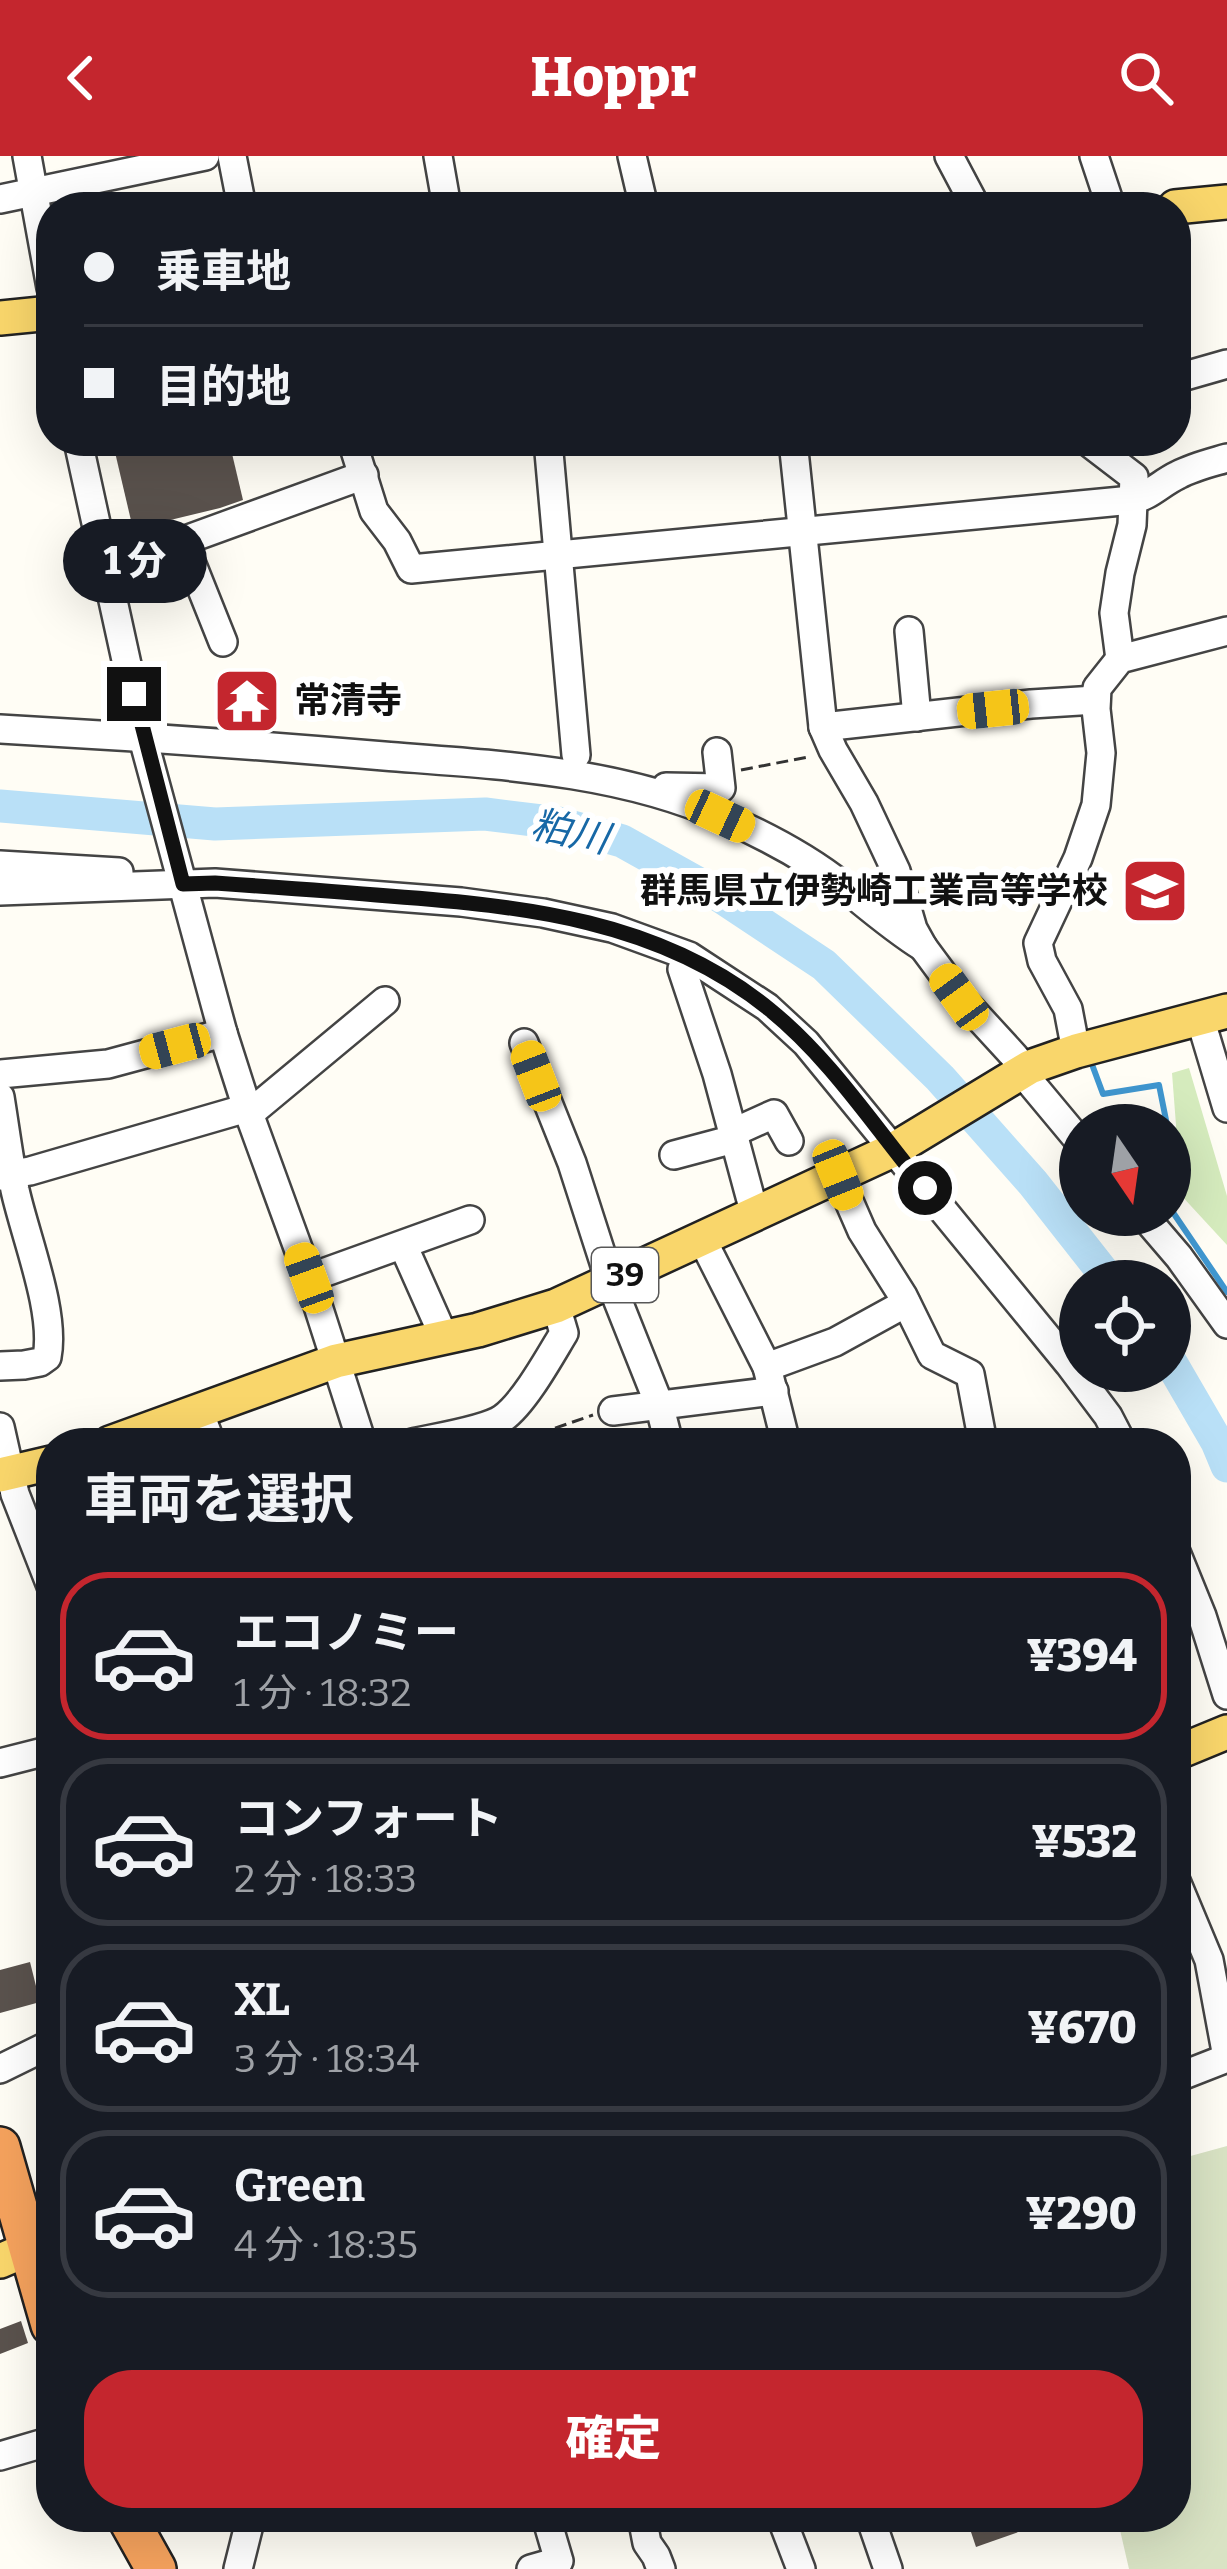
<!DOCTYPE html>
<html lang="ja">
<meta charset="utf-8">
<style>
:root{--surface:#171b24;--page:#242831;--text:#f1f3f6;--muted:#9ea1a6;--line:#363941;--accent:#c4262e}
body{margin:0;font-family:Bitter,"Noto Sans JP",serif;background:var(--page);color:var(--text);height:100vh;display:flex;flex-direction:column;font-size:45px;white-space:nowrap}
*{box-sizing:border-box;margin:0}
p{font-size:39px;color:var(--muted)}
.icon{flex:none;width:66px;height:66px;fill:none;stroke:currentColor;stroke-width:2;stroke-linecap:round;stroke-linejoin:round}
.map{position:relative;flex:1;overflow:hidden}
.sheet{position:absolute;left:36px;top:1272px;width:1155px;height:1104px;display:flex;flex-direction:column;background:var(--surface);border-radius:48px;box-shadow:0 12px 48px #0002}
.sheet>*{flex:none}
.top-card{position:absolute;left:36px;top:36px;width:1155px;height:264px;border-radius:48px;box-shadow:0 12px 48px #0002;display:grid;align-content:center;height:264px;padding:0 48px;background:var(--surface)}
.needle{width:78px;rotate:167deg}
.fabs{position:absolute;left:1059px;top:948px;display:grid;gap:24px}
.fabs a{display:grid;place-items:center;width:132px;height:132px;border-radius:50%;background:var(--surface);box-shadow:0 12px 48px #0002;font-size:60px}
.end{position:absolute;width:54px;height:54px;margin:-27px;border:15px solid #111;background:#fff;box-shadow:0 0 0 6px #fff}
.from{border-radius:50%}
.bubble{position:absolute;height:84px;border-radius:42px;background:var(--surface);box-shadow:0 12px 48px #0002;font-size:39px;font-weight:800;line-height:84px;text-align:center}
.car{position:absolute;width:36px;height:72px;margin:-36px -18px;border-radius:15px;box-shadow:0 0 9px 3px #0007;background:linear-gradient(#f5c518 24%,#345 0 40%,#f5c518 0 76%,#345 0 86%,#f5c518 0)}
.top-card b{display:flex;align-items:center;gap:42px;height:114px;font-size:45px}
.top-card b+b{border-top:3px solid var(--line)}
.top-card i{width:30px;height:30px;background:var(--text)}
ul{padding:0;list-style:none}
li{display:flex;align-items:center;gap:36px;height:168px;margin:0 24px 18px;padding:0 24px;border:6px solid var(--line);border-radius:48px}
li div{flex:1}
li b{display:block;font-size:45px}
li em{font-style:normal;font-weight:800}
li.selected{border-color:var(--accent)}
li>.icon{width:108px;height:108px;stroke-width:1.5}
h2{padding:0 48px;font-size:54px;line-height:144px}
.cta{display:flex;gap:24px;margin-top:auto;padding:24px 48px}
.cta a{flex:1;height:138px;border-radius:48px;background:var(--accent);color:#fff;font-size:48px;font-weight:800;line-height:138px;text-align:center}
header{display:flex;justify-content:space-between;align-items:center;height:156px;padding:0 48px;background:var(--accent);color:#fff;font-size:54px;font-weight:800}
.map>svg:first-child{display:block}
.green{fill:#d5ebbd}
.cemetery{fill:#d9e3c4}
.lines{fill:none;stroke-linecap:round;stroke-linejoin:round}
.stream{stroke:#3f96cf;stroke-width:6}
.river{stroke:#b9e0f7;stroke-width:33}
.building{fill:#5a524d}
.minor-casing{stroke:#444;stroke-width:32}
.major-casing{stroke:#222;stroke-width:38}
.highway-casing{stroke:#222;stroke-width:44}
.path{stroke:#333;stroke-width:3;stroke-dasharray:12 6;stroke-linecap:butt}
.minor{stroke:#fff;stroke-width:27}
.major{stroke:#f9d66b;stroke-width:33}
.highway{stroke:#f5a25d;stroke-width:39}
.route{stroke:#111;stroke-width:15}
.labels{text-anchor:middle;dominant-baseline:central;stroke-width:12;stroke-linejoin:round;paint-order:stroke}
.shield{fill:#fff;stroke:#585858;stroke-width:3}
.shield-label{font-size:33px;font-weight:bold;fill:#111}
.poi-label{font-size:36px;font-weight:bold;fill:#111;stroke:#fff;text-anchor:start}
.water-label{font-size:39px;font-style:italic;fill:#1768a6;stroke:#fff}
</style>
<header><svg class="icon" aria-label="back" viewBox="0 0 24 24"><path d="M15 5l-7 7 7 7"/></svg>Hoppr<svg class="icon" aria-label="search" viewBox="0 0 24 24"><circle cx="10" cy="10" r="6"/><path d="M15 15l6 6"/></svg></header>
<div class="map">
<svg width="1227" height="2413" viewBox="0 0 1227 2413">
<rect width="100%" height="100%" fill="#fffdf5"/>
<!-- green -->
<polygon class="green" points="1189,912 1227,1040 1227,1089 1179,1037 1171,1020 1176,969 1172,917"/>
<!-- cemetery -->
<polygon class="cemetery" points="1227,1990 1227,2413 1129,2413 1117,2361 1176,2361 1176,2004"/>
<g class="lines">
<!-- stream -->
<g class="stream">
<polyline points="1090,903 1103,938 1159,929 1167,969"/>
<polyline points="1170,1052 1227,1136"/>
</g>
<!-- river -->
<g class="river">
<polyline points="0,650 215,668 485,658 558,667 622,685 717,738 824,809 940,922 1033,1027 1110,1125"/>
<polyline points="1170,1205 1217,1286 1227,1310"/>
</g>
</g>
<!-- building -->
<g class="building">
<polygon points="146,285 229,285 243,344 220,352 133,373 114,292"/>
<polygon points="255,529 263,553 239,560 232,537"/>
<polygon points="30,1806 40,1846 0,1857 0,1814"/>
<polygon points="21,2165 28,2187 0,2198 0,2173"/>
<polygon points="966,2361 1020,2361 1024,2374 976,2391"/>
</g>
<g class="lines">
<!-- minor casing -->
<g class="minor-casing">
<g id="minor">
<polyline points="27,0 51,132"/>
<polyline points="232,0 242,51"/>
<polyline points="438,0 447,51"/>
<polyline points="632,0 644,51"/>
<polyline points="949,0 976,51"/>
<polyline points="1094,0 1111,51"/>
<polyline points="0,43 205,0"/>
<polyline points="1176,216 1178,222 1227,208"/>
<polyline points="78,285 144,586 223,877 247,952 309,1122 362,1287"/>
<path d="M352 285 374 355 397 385 411 413 1132 344C1150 340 1161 327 1178 319 1193 311 1210 307 1227 302"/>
<polyline points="548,285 576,599"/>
<polyline points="793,285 823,571 833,594 864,647 896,715 913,773 923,791 960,841 1015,901 1030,926 1080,986"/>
<polyline points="1087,285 1134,321 1132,369 1120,417 1114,457 1120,503"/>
<polyline points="183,386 223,486"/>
<polyline points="106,413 364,319"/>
<polyline points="909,475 917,561"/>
<polyline points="823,571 1031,548 1096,544"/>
<path d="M0 573C128 580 256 589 384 600 498 609 618 614 725 662 766 680 808 702 843 730 870 752 894 773 923 791"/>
<polyline points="665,635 666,631 721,632 717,596"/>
<polyline points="0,709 119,716"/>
<polyline points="0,735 215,727 461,746 543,757 612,772 689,800 767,851 806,887 1069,1208 1108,1260 1122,1287"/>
<polyline points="682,813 717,918 755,1059"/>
<polyline points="1200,862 1227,952"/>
<polyline points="524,887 572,1007 610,1125 659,1248 669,1287"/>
<polyline points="1076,895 1068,853 1042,805 1038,787 1078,702 1096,649 1101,597 1096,553 1097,532 1120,503 1227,475"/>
<polyline points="0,918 108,908 223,877"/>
<path d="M0 941C5 972 9 1003 15 1034 25 1080 56 1156 47 1201L40 1206 24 1209 0 1210"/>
<polyline points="249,958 385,845"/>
<polyline points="732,977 774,958 789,985"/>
<polyline points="674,999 734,983"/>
<polyline points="0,1020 30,1015 247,952"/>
<polyline points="838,1020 862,1075 903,1140 932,1199 970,1218 983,1287"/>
<polyline points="1143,1059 1179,1101 1227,1168"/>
<polyline points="702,1083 767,1211 786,1287"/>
<polyline points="403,1089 444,1181"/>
<polyline points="309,1122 470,1064"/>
<polyline points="767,1211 835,1186 906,1147"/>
<polyline points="199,1255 211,1287"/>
<polyline points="613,1255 774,1235"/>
<polyline points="0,1271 15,1338 51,1430"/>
<path d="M412 1287C434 1282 487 1274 503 1262 525 1246 550 1200 564 1177L556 1150"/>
<polyline points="1176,1396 1202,1460 1227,1539"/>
<polyline points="0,1607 51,1594"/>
<polyline points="1176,1725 1209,1804 1227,1901"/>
<polyline points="0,1913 51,1888"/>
<polyline points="1176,1922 1227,1902"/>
<polyline points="0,2300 51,2285"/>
<polyline points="642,2361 647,2387 656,2400 661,2413"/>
<polyline points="781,2361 801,2413"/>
<polyline points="870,2361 888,2413"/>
<polyline points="238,2413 251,2361"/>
<polyline points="531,2413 559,2405 546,2361"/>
</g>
</g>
<!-- major casing -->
<g class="major-casing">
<g id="major">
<polyline points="1175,51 1227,46"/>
<polyline points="0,162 51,157"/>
<polyline points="110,1287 336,1205 478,1174 556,1150 893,994 1030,911 1076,895 1227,855"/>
<polyline points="0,1319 51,1307"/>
<polyline points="1176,1597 1227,1576"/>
<polyline points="0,2105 51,2083"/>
</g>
</g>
<!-- highway casing -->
<g class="highway-casing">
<g id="highway">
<polyline points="0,1991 51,2169"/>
<polyline points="127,2361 156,2413"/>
</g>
</g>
<!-- path -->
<g class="path">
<polyline points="741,614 808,601"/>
<polyline points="521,1284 593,1259"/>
</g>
<!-- minor -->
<use href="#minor" class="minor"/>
<!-- major -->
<use href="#major" class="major"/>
<!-- highway -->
<use href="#highway" class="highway"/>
</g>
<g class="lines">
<!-- route -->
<path class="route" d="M134 538 183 728 215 727C273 731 331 735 389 740 523 750 660 764 769 853 831 903 875 972 925 1032"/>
</g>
<!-- icons -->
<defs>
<g id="temple-square" transform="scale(3.45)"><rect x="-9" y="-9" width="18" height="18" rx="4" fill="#c4262e" stroke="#fff"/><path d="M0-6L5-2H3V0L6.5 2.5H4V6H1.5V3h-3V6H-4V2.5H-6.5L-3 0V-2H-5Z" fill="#fff"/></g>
<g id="school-square" transform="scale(3.45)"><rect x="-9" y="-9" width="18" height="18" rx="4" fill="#c4262e" stroke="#fff"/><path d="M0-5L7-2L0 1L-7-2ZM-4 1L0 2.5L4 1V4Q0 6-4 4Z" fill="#fff"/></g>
</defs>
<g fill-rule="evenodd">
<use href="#temple-square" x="247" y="545"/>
<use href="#school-square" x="1155" y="735"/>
</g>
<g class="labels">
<!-- shield labels -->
<rect class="shield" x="592" y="1092" width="66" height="54" rx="9"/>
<g class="shield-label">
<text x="625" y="1119">39</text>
</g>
<!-- poi labels -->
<g class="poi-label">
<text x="294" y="545">常清寺</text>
<text x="1108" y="735" text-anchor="end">群馬県立伊勢崎工業高等学校</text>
</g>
<!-- water labels -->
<g class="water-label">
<text transform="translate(570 676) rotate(12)">粕川</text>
</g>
</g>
</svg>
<div class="fabs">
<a><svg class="needle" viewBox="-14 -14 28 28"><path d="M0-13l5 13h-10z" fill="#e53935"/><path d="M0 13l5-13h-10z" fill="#9ea1a6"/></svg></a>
<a><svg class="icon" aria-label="locate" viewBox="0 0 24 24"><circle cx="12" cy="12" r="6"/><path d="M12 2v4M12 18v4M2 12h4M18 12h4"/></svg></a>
</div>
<i class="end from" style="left:925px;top:1032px"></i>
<i class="end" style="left:134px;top:538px"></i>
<div class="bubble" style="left:63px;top:363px;width:144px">1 分</div>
<i class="car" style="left:993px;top:553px;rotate:264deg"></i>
<i class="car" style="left:720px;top:660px;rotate:115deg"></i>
<i class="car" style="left:959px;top:841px;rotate:324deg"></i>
<i class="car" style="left:175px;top:890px;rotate:255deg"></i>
<i class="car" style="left:536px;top:920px;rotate:339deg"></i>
<i class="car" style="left:838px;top:1019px;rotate:158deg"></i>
<i class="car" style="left:309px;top:1122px;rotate:340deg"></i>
<div class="top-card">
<b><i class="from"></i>乗車地</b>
<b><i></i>目的地</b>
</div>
<section class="sheet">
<h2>車両を選択</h2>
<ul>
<li class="selected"><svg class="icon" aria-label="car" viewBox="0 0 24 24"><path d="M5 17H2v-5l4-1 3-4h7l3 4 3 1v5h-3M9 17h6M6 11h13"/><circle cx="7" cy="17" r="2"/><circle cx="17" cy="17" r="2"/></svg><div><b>エコノミー</b><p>1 分 · 18:32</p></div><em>¥394</em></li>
<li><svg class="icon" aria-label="car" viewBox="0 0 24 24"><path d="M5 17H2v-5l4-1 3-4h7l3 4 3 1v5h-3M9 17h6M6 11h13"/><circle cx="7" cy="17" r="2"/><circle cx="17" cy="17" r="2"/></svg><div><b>コンフォート</b><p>2 分 · 18:33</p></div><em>¥532</em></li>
<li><svg class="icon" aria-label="car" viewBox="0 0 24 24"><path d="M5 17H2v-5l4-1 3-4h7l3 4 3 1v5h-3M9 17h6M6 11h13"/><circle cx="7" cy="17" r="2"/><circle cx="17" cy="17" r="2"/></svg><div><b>XL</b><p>3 分 · 18:34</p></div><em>¥670</em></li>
<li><svg class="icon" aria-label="car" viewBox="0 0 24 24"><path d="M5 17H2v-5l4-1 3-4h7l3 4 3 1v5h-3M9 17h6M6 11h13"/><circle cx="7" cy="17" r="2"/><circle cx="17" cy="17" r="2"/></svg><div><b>Green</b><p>4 分 · 18:35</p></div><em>¥290</em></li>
</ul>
<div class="cta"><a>確定</a></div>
</section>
</div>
